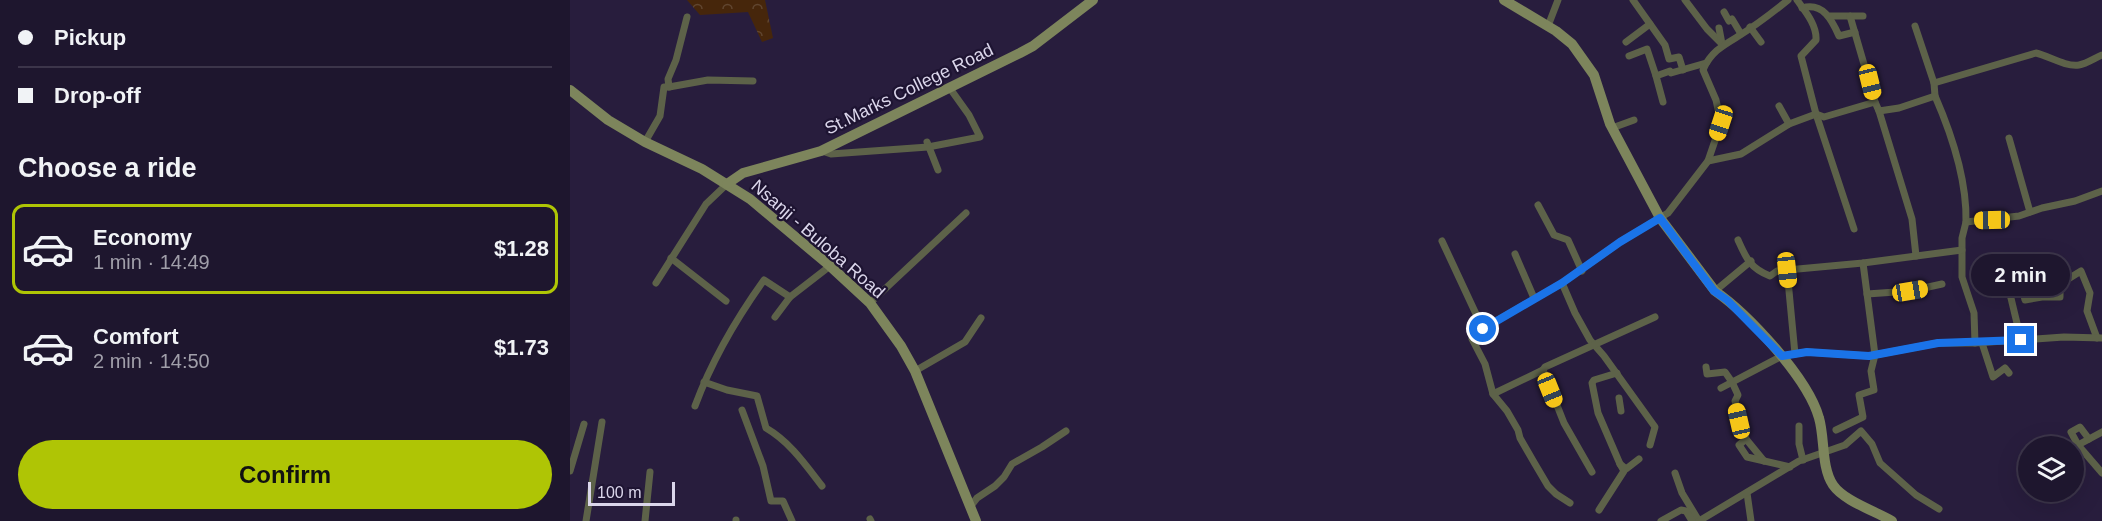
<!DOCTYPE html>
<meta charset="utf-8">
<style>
:root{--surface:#1e162e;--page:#261f36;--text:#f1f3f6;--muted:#a19faa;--line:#3c354a;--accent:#afc505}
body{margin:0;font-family:Helvetica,sans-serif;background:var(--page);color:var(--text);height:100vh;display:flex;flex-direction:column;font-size:22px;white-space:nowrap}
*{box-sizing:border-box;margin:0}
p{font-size:20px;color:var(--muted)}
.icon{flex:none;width:33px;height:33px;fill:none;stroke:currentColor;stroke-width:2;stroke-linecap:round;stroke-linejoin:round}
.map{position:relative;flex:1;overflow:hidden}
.sheet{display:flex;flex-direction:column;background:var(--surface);width:570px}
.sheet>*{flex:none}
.guide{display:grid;align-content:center;height:132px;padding:0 18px;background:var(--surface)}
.fabs{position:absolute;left:1448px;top:436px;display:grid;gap:12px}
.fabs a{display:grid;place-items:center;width:66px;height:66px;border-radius:50%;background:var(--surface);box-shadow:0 6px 24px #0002,0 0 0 2px var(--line);font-size:30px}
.scale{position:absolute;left:18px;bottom:15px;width:87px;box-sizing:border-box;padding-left:6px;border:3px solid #dbd6eb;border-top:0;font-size:16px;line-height:21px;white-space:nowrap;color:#dbd6eb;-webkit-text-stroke:4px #1e1432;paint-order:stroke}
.end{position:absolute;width:27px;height:27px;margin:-14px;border:8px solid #1a73e8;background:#fff;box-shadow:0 0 0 3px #fff}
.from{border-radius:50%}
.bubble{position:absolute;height:42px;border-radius:21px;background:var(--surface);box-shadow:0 6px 24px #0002,0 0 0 2px var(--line);font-size:20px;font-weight:700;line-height:42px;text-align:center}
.car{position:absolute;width:18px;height:36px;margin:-18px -9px;border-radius:8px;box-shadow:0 0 4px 2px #0007;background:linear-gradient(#f5c518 24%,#345 0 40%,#f5c518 0 76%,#345 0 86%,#f5c518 0)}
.guide b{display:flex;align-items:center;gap:21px;height:57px;font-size:22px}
.guide b+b{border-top:2px solid var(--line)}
.guide i{width:15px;height:15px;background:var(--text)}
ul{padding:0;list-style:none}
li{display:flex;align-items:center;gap:18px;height:90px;margin:0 12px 9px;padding:0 6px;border:3px solid transparent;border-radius:12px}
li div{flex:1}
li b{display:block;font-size:22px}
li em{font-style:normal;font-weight:700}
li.on{border-color:var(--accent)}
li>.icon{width:54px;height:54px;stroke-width:1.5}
h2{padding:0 18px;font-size:27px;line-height:72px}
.primary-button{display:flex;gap:12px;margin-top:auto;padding:12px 18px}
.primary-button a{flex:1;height:69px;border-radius:36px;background:var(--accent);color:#111;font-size:24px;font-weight:700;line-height:69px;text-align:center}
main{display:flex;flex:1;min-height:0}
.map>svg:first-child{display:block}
.forest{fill:url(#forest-crowns)}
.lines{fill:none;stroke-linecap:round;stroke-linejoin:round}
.minor{stroke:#5d6249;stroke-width:7}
.secondary{stroke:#7d855c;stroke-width:10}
.route{stroke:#1a73e8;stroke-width:8}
.labels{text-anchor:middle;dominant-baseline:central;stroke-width:4.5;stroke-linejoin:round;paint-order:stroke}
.street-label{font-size:18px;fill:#dbd6eb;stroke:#1e1432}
</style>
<main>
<section class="sheet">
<div class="guide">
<b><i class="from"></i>Pickup</b>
<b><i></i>Drop-off</b>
</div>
<h2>Choose a ride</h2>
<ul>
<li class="on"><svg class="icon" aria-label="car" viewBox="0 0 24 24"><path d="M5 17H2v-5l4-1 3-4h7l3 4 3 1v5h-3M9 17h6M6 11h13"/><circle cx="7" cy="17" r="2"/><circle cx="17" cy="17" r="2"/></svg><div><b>Economy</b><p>1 min · 14:49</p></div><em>$1.28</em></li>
<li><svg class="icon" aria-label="car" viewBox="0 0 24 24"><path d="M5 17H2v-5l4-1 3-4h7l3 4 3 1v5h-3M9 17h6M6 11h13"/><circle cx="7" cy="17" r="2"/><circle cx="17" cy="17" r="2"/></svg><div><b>Comfort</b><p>2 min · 14:50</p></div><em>$1.73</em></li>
</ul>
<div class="primary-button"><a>Confirm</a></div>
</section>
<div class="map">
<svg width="1532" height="521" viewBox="0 0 1532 521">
<defs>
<pattern id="forest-crowns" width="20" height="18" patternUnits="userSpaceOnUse" patternTransform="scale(1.5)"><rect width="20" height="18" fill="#46260b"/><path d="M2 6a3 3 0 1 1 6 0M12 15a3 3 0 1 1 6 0" fill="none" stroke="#60452f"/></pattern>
</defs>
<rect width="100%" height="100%" fill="#281d3d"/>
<!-- forest -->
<polygon class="forest" points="117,0 195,0 203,38 192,42 178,12 130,15"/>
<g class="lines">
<!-- minor -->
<g class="minor">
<polyline points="1063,0 1095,45 1099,59 1109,57 1113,70"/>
<polyline points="1115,0 1137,29 1152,44"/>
<path d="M1232 8C1253 2 1262 20 1269 36L1285 32"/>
<polyline points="1154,12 1159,21 1162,19 1171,34"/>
<polyline points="1260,16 1293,16"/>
<polyline points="1280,16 1305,102"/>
<polyline points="978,26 988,0"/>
<polyline points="1345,26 1364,83 1365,96"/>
<polyline points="1180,27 1191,42"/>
<polyline points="1149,28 1152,44"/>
<polyline points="1056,42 1080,24"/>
<polyline points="1059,56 1077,49 1086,76"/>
<path d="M1364 83 1466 53C1479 56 1495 67 1509 65 1516 64 1525 58 1532 55"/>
<polyline points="99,87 138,80 183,81"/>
<polyline points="1093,102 1086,76 1100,71 1101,73 1136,63"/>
<polyline points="1209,106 1219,124"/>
<polyline points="1309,111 1342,219 1346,256"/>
<path d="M1246 114 1254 117 1305 102 1309 111 1329 108 1365 96C1382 135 1397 179 1396 222"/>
<polyline points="1246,114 1284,229"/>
<polyline points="1042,128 1064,120"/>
<polyline points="1439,138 1460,212"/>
<polyline points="75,142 90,116 94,87 99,87 98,79 106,60 117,17"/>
<polyline points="357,142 368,170"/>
<polyline points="252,151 261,154 358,147 410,137 399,115 379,87"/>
<path d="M1138 161 1151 123 1146 100 1133 70C1140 53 1152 46 1167 37 1185 26 1202 13 1218 0"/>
<polyline points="968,205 984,235 998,240 1012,271"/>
<path d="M1168 240C1176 258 1180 268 1200 276L1207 271 1217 270"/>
<polyline points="872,241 913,329"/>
<polyline points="945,254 964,298"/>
<polyline points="101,258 156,301"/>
<polyline points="1432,262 1429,271 1440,294 1451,340"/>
<polyline points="86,283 136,204 157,184"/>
<polyline points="992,283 1005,313 1020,340 1034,356 1085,427 1080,445"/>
<polyline points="1145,291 1181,261"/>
<polyline points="1297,294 1340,291 1372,284"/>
<path d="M1472 297 1455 300 1450 279 1455 275C1465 280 1469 286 1472 297H1490V284L1511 271 1520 293 1517 311 1527 338"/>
<polyline points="300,303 396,213"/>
<polyline points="205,317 220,297 260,266"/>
<polyline points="1405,343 1404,313 1392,277 1392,238 1396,222 1449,216 1472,208 1505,201 1532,191"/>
<polyline points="1412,343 1423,377 1435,368 1439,373"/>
<polyline points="1225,354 1217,270 1293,263 1392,250"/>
<polyline points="1136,367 1137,374 1155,372 1162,382 1168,395 1165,401 1176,439 1194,461"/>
<polyline points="345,371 395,342 411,318"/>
<polyline points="1047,373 1024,380 1022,383 1028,413 1050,464"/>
<path d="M134 382 157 390 187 396 196 428C220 442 235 464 252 486"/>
<polyline points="1151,388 1212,356 1237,352 1299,356 1368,343 1405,343 1494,337 1532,338"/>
<polyline points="923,394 973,370"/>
<polyline points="1049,398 1051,411"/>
<path d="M125 406C142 360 166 319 194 280L220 297"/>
<polyline points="172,410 193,466 201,501 213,501 222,521"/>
<polyline points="1229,426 1229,444 1233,460"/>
<polyline points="1266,430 1293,417 1289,395 1304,390 1301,371 1305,355 1293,263"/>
<polyline points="1176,439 1169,445 1177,457 1220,467"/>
<polyline points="1519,439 1510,427 1501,432 1508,445 1532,473"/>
<polyline points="1508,445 1532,432"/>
<polyline points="0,471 14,424"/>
<polyline points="1022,472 994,423 973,370 975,367 1085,317"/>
<polyline points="1105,473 1112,493 1129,521"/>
<polyline points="1177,493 1181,521"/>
<path d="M1000 503 986 494 978 486 965 464 950 438 948 430 937 411 923 394 915 364 902 339 909 331 992 283 1050 242 1098 213 1138 161 1171 154 1219 124 1246 114 1231 56 1246 40C1247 25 1235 11 1227 0"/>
<polyline points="400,507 407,498 425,486 434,477 442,464 472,447 496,431"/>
<polyline points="1029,510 1054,471 1050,464 1056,469 1069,459"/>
<polyline points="300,519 301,521"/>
<polyline points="166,520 166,521"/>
<polyline points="16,521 32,422"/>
<polyline points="75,521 80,472"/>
<polyline points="1091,521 1111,510 1116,511 1122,521"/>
<polyline points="1129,521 1229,461 1275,445 1291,431 1302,444 1310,463 1346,495 1369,509"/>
</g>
<!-- secondary -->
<g class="secondary">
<path d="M934 0 986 31 1002 44 1024 75 1040 124 1090 218 1145 291C1178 314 1238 378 1249 418 1255 438 1251 467 1263 485 1274 501 1305 511 1322 521"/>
<polyline points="0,90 38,120 75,142 132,169 180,199 260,266 300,303 331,346 345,371 406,521"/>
<polyline points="157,184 173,173 251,151 450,53 463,46 523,0"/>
</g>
</g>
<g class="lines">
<!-- route -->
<polyline class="route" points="913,329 992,283 1050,242 1090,218 1144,291 1157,300 1212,356 1237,352 1299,356 1368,343 1451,340"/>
</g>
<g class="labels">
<!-- street labels -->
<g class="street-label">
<text transform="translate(339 89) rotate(-26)">St.Marks College Road</text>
<text transform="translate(248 239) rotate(41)">Nsanji - Buloba Road</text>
</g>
</g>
</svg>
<div class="fabs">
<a><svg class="icon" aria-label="layers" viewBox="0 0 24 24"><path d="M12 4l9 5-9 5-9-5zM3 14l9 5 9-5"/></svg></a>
</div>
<div class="scale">100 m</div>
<i class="end from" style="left:913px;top:329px"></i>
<i class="end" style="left:1451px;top:340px"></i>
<div class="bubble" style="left:1401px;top:254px;width:99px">2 min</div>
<i class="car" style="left:1300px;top:82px;rotate:166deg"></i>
<i class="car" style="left:1151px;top:123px;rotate:198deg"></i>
<i class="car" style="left:1422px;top:220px;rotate:269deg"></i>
<i class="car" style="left:1217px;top:270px;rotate:174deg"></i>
<i class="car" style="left:1340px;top:291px;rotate:80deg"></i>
<i class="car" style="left:980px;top:390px;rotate:158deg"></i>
<i class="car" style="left:1169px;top:421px;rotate:347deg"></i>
</div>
</main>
